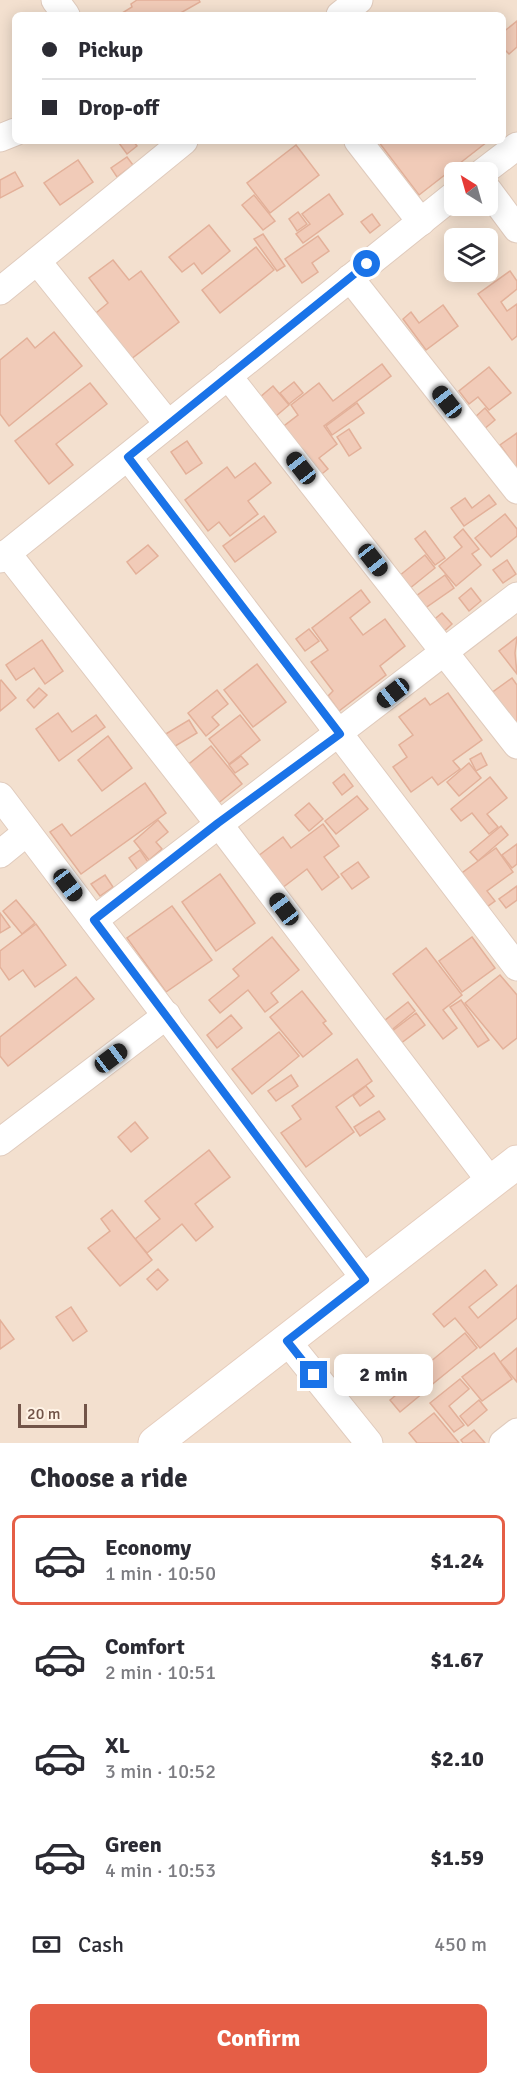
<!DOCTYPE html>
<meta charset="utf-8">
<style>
:root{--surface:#fff;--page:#f2f2f3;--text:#2b2b33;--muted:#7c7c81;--line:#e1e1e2;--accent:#e55e46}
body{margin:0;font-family:Signika,sans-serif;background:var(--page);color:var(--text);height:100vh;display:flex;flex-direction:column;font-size:22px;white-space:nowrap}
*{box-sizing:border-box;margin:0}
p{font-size:20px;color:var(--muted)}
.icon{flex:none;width:33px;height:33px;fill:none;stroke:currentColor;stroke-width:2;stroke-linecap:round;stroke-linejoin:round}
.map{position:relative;height:1443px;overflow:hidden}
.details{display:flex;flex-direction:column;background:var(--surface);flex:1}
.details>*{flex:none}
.banner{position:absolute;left:12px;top:12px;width:494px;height:132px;border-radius:9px;box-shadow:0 3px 15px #0003;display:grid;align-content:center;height:132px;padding:0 30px;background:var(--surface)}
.needle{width:39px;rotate:323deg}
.tools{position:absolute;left:444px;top:162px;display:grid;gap:12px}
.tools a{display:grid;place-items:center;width:54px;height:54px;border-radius:9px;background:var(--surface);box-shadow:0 3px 15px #0003;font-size:30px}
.scale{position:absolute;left:18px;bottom:15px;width:69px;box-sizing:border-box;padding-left:6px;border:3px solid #725448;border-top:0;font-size:16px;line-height:21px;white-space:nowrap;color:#725448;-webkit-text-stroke:4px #fff3e6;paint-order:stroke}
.end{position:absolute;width:27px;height:27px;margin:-14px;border:8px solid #1a73e8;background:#fff;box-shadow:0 0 0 3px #fff}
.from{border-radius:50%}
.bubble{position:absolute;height:42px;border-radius:9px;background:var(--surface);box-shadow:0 3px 15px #0003;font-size:20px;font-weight:700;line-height:42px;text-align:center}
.car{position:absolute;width:18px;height:36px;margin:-18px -9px;border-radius:8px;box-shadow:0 0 4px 2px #0007;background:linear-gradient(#222 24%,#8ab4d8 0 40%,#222 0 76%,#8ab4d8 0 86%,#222 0)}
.banner b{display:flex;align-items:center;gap:21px;height:57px;font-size:22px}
.banner b+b{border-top:2px solid var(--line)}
.banner i{width:15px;height:15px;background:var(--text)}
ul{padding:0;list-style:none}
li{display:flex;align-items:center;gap:18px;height:90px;margin:0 12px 9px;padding:0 18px;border:3px solid transparent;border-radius:9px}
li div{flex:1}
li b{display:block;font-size:22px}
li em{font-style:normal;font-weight:700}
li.selected{border-color:var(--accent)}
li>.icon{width:54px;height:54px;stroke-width:1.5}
h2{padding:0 30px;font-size:27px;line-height:72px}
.pay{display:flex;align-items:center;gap:15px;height:66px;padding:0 30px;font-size:22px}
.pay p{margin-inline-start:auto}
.action{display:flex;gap:12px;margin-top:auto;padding:12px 30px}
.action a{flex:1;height:69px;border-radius:9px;background:var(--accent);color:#fff;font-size:24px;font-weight:700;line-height:69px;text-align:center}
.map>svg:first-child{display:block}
.residential{fill:#f3e0cf;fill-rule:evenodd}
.building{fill:#f1cbb8;stroke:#e3b099;stroke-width:1.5}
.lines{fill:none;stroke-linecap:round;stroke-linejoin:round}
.street-casing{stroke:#e0cbbd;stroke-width:29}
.secondary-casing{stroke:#e6cdbd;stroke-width:35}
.street{stroke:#fff;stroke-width:27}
.secondary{stroke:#fff;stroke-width:33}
.route{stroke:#1a73e8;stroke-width:8}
</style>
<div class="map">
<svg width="517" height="1443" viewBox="0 0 517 1443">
<rect width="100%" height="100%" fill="#fcefe0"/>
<!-- residential -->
<path class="residential" d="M0 0H517V1443H0ZM15 15H502V141H15ZM454 172H488V206H454ZM454 238H488V272H454Z"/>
<!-- building -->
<g class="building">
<polygon points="137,0 199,0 200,2 177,15 119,15 132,7 131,4"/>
<polygon points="517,21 517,47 509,54 502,47 502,33"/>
<polygon points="121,141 133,141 137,146 127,154 119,143"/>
<polygon points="378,141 486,141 487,142 419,195"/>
<polygon points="296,145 319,175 270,213 247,183"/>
<polygon points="127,157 133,165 117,177 111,168"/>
<polygon points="78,160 93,182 60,205 44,183"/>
<polygon points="15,172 23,186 0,198 0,180"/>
<polygon points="329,194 343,214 303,243 296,234 310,224 302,214"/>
<polygon points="254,195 275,221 263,230 242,205"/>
<polygon points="298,212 307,224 297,231 289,219"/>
<polygon points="372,214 380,225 370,233 361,222"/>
<polygon points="209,225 230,251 202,274 194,263 182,272 169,257"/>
<polygon points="263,234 285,266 277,271 254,239"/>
<polygon points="318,236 329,251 312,263 318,272 302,283 285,259"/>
<polygon points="256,247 274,270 220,313 202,290"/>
<polygon points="113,260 129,280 141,271 179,322 126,363 91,317 108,303 89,278"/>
<polygon points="510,271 517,281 517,289 501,302 507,311 517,304 517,336 512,340 478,294"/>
<polygon points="443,305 458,326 426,350 403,319 411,312 419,323"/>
<polygon points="54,332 82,366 9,426 0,414 0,360 27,338 35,348"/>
<polygon points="382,364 391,376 324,426 337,444 319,458 328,469 313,481 276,432 298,415 291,405 319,383 333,401"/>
<polygon points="489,367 511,393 489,410 478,397 469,404 459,391"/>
<polygon points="294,382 303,393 289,404 280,393"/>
<polygon points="90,383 107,404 56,444 73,465 49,484 15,441"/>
<polygon points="273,386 289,405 269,422 253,403"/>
<polygon points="357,403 364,413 332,435 326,426"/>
<polygon points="485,408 495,420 483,430 473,419"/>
<polygon points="349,429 361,448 349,456 337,437"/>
<polygon points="517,433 517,469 500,445"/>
<polygon points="187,441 202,463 186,474 171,452"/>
<polygon points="255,463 271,483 248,501 258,514 230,536 219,522 208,531 185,500 227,467 235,478"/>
<polygon points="489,495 496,504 464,526 451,508 465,498 472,508"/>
<polygon points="505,514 517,529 517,536 491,557 475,538"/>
<polygon points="264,516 276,532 235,562 223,546"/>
<polygon points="463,529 479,549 472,554 481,565 456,586 439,566 462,547 454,537"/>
<polygon points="425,531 445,558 435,565 415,539"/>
<polygon points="148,545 158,556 136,574 127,562"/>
<polygon points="425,555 435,568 409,589 399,576"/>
<polygon points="507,560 516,574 503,583 493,570"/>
<polygon points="445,575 454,588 421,611 412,599"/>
<polygon points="471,588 481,601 469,611 459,598"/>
<polygon points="361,590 370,602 350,618 363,635 385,619 405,646 380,666 386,675 339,711 328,696 333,691 311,662 328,650 312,628"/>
<polygon points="442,613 452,624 437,638 426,626"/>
<polygon points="309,629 319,641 305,651 296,639"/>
<polygon points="517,637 515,653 517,674 499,651"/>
<polygon points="42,640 63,671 45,684 34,668 16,680 6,665"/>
<polygon points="257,664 286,702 253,727 224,690"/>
<polygon points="512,678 517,685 517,722 505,730 483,699"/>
<polygon points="1,680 16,698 0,711 0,681"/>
<polygon points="39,688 47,695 34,708 27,700"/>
<polygon points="217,690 228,704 212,717 219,725 206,736 188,713"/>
<polygon points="448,693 482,740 453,761 460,769 438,785 432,777 411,792 393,767 407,757 399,745 413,735 399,717 425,698 430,705"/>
<polygon points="58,713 72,732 96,715 105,727 59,761 36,729"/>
<polygon points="240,715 260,740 229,764 209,739"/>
<polygon points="189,720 197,733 167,751 159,738"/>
<polygon points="108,736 132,768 102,791 78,760"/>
<polygon points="211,746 242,784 211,809 180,771"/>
<polygon points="481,753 487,765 476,771 470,759"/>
<polygon points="241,756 248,764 235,773 229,765"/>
<polygon points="469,763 481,778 459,796 447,782"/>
<polygon points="344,774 353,786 342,795 333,783"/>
<polygon points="490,777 507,798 487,814 498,827 489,834 472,813 461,821 451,809"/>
<polygon points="145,783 166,813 81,874 50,832 62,824 71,836"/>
<polygon points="357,796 368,809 336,834 325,821"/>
<polygon points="309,803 323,819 309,831 295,815"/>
<polygon points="158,820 168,832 156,842 162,849 149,860 134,841"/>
<polygon points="323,824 339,846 324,857 339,877 322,890 307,869 273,895 249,863 283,837 291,848"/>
<polygon points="501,826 508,835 478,861 470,852"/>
<polygon points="517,844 517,864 512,868 502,855"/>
<polygon points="496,848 513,872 487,891 495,901 480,912 455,878"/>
<polygon points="140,850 150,865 139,872 129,858"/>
<polygon points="358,862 369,877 352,889 341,874"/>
<polygon points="220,874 255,923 216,951 182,902"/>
<polygon points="105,875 113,887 100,896 91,884"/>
<polygon points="517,886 517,900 506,908 499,899"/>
<polygon points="16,900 35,923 22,934 3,911"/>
<polygon points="172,906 212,960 166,992 127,938"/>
<polygon points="0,913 10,927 0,933"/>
<polygon points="36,924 66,965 35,987 23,970 9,980 0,967 0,951"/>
<polygon points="272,937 299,970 271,993 278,1002 265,1012 248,990 220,1013 209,1000 239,976 233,969"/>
<polygon points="472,937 495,968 462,992 439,961"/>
<polygon points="426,948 462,995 443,1010 457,1028 443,1039 393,974"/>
<polygon points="500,975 517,995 517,1038 503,1049 465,1003"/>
<polygon points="76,977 94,999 8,1066 0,1056 0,1037"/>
<polygon points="302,991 326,1021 323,1023 332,1034 303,1057 270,1017"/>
<polygon points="461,1000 489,1040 478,1047 450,1007"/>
<polygon points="408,1002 415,1011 383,1037 375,1028"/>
<polygon points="416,1013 425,1025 396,1047 387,1035"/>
<polygon points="231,1015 242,1028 217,1048 207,1035"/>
<polygon points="279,1032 299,1056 252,1094 232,1069"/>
<polygon points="357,1059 372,1081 336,1107 354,1132 306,1167 281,1133 301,1119 292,1106"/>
<polygon points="291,1075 298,1086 276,1101 268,1091"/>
<polygon points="366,1086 374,1096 360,1106 353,1096"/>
<polygon points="379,1111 385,1119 360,1136 354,1127"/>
<polygon points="135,1122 148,1138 131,1152 118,1137"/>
<polygon points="209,1150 230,1177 195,1204 213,1227 196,1241 182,1224 147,1253 135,1239 160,1219 145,1201"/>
<polygon points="112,1210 152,1260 120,1286 88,1248 110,1231 101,1219"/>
<polygon points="158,1269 168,1280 157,1290 147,1279"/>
<polygon points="485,1270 497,1285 469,1307 478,1318 517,1285 517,1318 480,1348 455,1318 444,1327 433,1314"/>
<polygon points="71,1307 87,1331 73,1341 56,1317"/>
<polygon points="0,1320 14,1339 0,1349"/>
<polygon points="465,1333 477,1348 424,1391 412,1377"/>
<polygon points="517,1348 517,1382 500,1362"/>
<polygon points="494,1353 512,1379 482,1401 462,1377"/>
<polygon points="460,1379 469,1389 449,1406 464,1425 454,1432 430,1403"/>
<polygon points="413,1381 423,1393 400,1412 390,1400"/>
<polygon points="479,1400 487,1410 468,1426 460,1416"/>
<polygon points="434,1413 459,1443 417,1443 409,1433"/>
<polygon points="474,1430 485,1443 463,1443 461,1440"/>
</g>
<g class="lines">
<!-- street casing -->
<g class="street-casing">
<g id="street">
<polyline points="55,0 66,15"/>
<polyline points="340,15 359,0"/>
<polyline points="0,138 15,132"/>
<polyline points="358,141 421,222"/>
<polyline points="483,172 517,146"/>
<polyline points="488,190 517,229"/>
<polyline points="37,261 168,424"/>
<polyline points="350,278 517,490"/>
<polyline points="0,291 184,141"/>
<polyline points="228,376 517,745"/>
<polyline points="128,457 517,967"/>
<polyline points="7,553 218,823 491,1182"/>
<polyline points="0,559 454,195"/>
<polyline points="0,796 365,1279"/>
<polyline points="0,854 27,832"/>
<polyline points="94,920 517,596"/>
<polyline points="0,1142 167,1015"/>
<polyline points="287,1341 369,1443"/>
<polyline points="503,1443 517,1432"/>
</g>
</g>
<!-- secondary casing -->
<g class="secondary-casing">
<polyline id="secondary" points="155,1443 517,1162"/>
</g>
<!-- street -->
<use href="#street" class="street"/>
<!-- secondary -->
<use href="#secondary" class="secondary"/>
</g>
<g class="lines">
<!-- route -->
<polyline class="route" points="314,1375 287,1341 365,1280 94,920 218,823 340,734 128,457 367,264"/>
</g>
</svg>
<div class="tools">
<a><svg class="needle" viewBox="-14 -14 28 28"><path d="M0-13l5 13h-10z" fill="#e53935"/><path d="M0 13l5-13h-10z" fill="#7c7c81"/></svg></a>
<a><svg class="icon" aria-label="layers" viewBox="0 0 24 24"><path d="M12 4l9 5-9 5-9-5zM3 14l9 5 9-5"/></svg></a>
</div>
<div class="scale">20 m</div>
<i class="end from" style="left:367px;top:264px"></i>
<i class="end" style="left:314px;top:1375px"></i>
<div class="bubble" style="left:334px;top:1354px;width:99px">2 min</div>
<i class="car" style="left:447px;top:402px;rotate:322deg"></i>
<i class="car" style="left:301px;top:468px;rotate:322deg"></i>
<i class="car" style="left:373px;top:560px;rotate:142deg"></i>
<i class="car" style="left:393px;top:693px;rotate:232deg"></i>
<i class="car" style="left:68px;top:885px;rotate:143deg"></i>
<i class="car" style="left:284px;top:909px;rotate:323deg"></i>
<i class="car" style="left:111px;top:1058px;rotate:53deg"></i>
<div class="banner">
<b><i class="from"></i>Pickup</b>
<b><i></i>Drop-off</b>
</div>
</div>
<section class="details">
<h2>Choose a ride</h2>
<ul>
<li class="selected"><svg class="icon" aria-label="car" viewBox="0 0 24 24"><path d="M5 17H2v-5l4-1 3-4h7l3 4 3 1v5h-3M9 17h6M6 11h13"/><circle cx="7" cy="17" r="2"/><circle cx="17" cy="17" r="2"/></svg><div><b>Economy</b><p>1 min · 10:50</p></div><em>$1.24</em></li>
<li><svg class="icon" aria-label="car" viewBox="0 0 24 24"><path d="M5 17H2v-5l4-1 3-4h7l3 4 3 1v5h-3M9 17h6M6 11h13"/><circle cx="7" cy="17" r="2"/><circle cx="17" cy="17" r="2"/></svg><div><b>Comfort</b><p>2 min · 10:51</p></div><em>$1.67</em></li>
<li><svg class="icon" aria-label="car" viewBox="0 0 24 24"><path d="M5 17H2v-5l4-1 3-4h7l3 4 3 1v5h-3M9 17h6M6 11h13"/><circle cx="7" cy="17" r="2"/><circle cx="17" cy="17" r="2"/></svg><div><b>XL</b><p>3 min · 10:52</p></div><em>$2.10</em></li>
<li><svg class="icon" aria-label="car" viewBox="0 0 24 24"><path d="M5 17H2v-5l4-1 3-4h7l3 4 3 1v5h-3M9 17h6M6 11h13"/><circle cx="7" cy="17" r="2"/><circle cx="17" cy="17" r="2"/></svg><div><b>Green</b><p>4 min · 10:53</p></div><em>$1.59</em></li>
</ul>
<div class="pay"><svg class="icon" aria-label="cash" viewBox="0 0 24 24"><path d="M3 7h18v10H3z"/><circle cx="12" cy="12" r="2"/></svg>Cash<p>450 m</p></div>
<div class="action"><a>Confirm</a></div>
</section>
